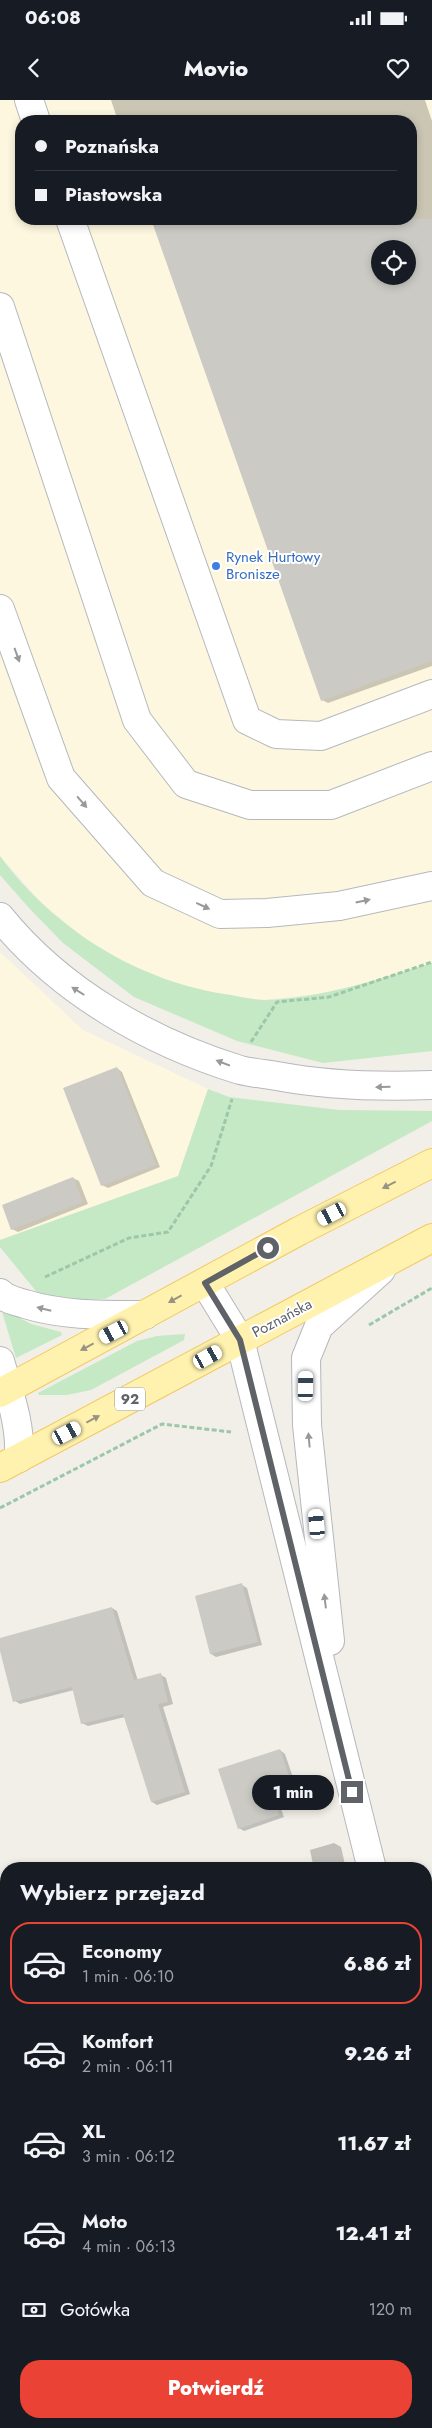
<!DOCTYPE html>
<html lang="pl">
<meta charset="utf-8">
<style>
:root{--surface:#171b24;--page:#20242c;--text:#f1f3f6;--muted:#9ea1a6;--line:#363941;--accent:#ea4335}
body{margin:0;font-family:Jost,sans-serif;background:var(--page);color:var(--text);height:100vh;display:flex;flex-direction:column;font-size:19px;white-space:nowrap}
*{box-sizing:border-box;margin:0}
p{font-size:16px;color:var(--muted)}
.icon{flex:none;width:28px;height:28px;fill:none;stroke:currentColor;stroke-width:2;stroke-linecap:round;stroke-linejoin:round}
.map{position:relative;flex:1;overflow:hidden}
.panel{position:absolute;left:0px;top:1762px;width:432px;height:566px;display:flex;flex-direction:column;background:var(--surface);border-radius:20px 20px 0 0;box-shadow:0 2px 8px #0003}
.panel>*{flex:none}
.hud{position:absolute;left:15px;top:15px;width:402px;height:110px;border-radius:20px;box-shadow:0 2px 8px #0003;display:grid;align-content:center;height:110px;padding:0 20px;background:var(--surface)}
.buttons{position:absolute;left:371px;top:140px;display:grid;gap:10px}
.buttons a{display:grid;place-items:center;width:45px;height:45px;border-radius:50%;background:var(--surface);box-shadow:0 2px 8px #0003;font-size:25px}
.end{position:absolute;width:22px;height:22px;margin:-11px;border:6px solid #5f6368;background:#fff;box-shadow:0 0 0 2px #fff}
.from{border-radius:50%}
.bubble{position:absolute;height:35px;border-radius:18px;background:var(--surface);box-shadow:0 2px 8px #0003;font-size:16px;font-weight:800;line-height:35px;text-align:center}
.car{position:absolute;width:15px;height:30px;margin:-15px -8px;border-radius:6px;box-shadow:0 0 4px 1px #0007;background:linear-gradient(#fff 24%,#345 0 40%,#fff 0 76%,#345 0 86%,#fff 0)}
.hud b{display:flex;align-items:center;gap:18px;height:48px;font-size:19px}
.hud b+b{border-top:1px solid var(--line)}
.hud i{width:12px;height:12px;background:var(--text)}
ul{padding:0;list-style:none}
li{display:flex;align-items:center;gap:15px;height:82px;margin:0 10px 8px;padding:0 10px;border:2px solid transparent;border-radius:20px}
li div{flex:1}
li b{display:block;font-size:19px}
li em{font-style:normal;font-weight:800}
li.on{border-color:var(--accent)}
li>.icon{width:45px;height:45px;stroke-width:1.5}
h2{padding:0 20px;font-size:22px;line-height:60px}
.pay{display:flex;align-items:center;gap:12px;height:55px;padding:0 20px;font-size:19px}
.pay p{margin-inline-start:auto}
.button{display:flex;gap:10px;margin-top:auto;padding:10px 20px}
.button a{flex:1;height:58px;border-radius:20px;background:var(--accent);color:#fff;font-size:20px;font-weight:800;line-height:58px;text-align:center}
.status{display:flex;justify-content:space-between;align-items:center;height:35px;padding:0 25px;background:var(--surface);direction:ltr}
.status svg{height:14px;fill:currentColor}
header{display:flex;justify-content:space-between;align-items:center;height:65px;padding:0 20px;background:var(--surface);font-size:22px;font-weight:800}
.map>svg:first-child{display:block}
.commercial{fill:#fef7e0;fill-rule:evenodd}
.green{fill:#c5e8c5}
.shadow{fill:#0003;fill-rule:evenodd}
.building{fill:#cccac5;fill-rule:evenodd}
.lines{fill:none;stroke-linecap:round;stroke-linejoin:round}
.minor-casing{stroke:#b5b8bc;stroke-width:30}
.major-casing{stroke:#f2c960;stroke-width:30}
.path{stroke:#9cc7a9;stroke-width:3;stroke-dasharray:5 2.5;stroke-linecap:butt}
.minor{stroke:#fff;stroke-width:28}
.major{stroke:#fff2af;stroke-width:28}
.oneway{fill:#979a9d}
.oneway2{fill:#979581}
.route{stroke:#5f6368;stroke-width:6}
.shop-dot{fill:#3f7fe0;stroke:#fff;stroke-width:2}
.labels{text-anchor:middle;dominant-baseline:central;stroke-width:4;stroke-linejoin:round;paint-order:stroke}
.shield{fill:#fff;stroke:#8f9295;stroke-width:1}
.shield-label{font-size:14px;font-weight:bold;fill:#5f6368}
.shop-label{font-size:15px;fill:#366cbe;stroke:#fff;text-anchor:start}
.street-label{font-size:15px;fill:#5f6368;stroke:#fff}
</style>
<div class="status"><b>06:08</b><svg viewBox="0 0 49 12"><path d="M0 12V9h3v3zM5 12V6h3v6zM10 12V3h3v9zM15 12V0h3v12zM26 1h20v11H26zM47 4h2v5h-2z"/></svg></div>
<header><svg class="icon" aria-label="back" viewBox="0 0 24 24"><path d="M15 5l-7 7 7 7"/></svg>Movio<svg class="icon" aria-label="heart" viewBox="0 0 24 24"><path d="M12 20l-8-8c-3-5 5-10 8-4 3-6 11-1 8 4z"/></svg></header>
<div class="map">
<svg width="432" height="2328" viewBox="0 0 432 2328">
<rect width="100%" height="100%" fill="#f1efe8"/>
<!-- commercial -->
<g class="commercial">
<path d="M0 0H432V863L360 885 316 894 264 900 217 894 167 881 122 861 84 838 42 803 0 756ZM21 21H411V119H21ZM380 149H408V176H380Z"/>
<polygon points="0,852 83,930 208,989 178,1076 0,1140"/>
</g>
<!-- green -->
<g class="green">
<path d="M0 756C54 830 141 883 231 895 242 897 254 900 265 900 323 898 378 879 432 863V951L323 963 237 941 134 897 63 843 29 808 0 775Z"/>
<polygon points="208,989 229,997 339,1010 432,1011 432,1021 105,1199 54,1200 40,1196 0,1147 0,1140 178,1076"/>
<polygon points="6,1211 31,1224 61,1232 62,1235 16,1258 3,1215 3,1212"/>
<polygon points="185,1234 184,1240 91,1290 67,1295 39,1295 38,1293 137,1241 157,1236"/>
</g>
<!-- shadow -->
<g class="shadow">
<path d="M111 0H425L432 21V566L328 603 322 600 153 119H411V21H118ZM380 149H408V176H380Z"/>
<polygon points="117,968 122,972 160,1067 108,1088 102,1085"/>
<polygon points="73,1078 79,1081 88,1104 18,1132 12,1129"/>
<polygon points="242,1485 247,1488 262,1545 216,1557 211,1554"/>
<polygon points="112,1508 117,1511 138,1581 161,1575 166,1578 173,1604 163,1607 190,1694 157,1705 152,1702 125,1617 88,1626 82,1623 74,1590 20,1604 15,1601 0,1539"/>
<polygon points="280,1650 285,1654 300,1698 280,1706 284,1717 244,1731 239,1728"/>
<polygon points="334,1743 341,1747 346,1769 314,1769 310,1750"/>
<polygon points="223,1765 229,1769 212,1769"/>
<polygon points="426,2251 432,2254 432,2294 426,2295"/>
<polygon points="54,2322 204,2322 205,2327 55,2328"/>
<polygon points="367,2322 402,2322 403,2328 368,2328"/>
</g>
<!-- building -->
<g class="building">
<path d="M151 119H432V561L321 601ZM380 149H408V176H380Z"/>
<polygon points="117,967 156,1065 101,1086 63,988"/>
<polygon points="73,1077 83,1102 11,1130 2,1105"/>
<polygon points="242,1483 258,1542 210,1554 195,1496"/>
<polygon points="112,1507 134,1580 161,1573 168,1602 158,1604 185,1692 151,1702 123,1614 81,1624 72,1587 13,1602 0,1551 0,1538"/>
<polygon points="280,1649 295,1695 275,1703 279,1715 238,1729 218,1669"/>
</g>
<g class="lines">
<!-- minor casing -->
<g class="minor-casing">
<g id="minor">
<polyline points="29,0 36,21"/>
<polyline points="70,119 247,620 276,634 321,636 432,594"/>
<polyline points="0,207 137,620 186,684 250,705 331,705 432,666"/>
<polyline points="0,509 61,678 153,783 220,814 267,813 339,806 432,786"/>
<path d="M0 817C60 891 149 942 240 970 252 973 265 974 277 976 329 986 380 987 432 985"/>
<polyline points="205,1183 240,1240 372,1769"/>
<path d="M0 1193C7 1200 16 1201 25 1204 64 1216 104 1215 145 1215"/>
<path d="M0 1261C9 1293 21 1323 19 1358"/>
<polyline points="330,1541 307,1325 306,1258 319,1226 381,1170"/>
<polyline points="426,1987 432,2010"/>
</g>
</g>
<!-- major casing -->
<g class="major-casing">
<g id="major">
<polyline points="0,1293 299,1131 432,1063"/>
<polyline points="0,1368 432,1138"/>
</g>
</g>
<!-- path -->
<g class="path">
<polyline points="251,942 277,902 329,897 432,862"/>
<polyline points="45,1177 129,1138 168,1132 211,1066 232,999"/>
<polyline points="369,1225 432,1188"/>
<polyline points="0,1408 162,1324 231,1332"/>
</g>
<!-- minor -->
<use href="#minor" class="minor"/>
<!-- major -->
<use href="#major" class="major"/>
</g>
<!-- one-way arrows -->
<defs><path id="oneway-solid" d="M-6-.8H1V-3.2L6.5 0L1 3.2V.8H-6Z" transform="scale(1.25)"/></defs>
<g class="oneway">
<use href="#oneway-solid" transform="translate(17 555) rotate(70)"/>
<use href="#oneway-solid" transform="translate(82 702) rotate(49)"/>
<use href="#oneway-solid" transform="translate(363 801) rotate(-12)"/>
<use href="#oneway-solid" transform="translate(203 806) rotate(25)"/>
<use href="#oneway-solid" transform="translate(78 891) rotate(-148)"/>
<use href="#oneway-solid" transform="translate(223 963) rotate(-159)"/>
<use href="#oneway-solid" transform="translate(383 987) rotate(178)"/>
<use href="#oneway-solid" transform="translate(44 1209) rotate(-166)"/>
<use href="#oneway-solid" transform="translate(309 1340) rotate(-95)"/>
<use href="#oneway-solid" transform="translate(325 1501) rotate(-97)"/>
</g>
<g class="oneway2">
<use href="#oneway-solid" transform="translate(389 1085) rotate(153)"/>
<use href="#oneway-solid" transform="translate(175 1199) rotate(151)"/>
<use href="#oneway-solid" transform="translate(87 1247) rotate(152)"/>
<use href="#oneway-solid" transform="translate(93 1319) rotate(-28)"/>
</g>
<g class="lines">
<!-- route -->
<polyline class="route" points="268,1148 205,1183 240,1240 352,1692"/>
</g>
<!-- markers -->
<circle class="shop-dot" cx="216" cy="466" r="5"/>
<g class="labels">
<!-- shield labels -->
<rect class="shield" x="115" y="1287.5" width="30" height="23" rx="4"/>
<g class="shield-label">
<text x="130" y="1299">92</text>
</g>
<!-- shop labels -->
<g class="shop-label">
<text x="226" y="457">Rynek Hurtowy<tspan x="226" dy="17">Bronisze</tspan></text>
</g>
<!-- street labels -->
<g class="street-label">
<text transform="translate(282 1218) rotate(-28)">Poznańska</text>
</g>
</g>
</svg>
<div class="buttons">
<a><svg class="icon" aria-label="locate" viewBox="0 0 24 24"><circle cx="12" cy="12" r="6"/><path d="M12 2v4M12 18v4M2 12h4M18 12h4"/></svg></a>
</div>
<i class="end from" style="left:268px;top:1148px"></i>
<i class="end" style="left:352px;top:1692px"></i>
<div class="bubble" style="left:252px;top:1675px;width:82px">1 min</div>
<i class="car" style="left:332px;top:1114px;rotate:243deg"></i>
<i class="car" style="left:114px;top:1232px;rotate:242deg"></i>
<i class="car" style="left:208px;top:1257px;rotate:61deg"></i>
<i class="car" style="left:306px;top:1286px;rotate:1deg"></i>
<i class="car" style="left:67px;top:1333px;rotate:62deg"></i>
<i class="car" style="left:317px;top:1424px;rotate:355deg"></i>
<div class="hud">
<b><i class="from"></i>Poznańska</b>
<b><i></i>Piastowska</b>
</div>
<section class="panel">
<h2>Wybierz przejazd</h2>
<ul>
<li class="on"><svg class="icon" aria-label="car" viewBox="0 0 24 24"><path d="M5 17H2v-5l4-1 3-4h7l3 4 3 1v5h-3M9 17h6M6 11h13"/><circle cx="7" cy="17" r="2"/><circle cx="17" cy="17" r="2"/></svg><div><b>Economy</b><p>1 min · 06:10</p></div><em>6.86 zł</em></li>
<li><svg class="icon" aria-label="car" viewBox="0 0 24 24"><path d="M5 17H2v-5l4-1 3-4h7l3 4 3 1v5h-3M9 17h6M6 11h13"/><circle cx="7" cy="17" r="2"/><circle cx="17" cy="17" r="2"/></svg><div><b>Komfort</b><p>2 min · 06:11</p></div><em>9.26 zł</em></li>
<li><svg class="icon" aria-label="car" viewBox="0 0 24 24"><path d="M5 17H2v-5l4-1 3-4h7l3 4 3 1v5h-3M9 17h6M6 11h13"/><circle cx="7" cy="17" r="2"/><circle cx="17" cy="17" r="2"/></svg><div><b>XL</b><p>3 min · 06:12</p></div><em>11.67 zł</em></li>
<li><svg class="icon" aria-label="car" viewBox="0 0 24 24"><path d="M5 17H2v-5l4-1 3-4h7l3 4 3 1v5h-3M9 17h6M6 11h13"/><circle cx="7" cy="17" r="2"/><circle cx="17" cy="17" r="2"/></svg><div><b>Moto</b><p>4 min · 06:13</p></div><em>12.41 zł</em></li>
</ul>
<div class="pay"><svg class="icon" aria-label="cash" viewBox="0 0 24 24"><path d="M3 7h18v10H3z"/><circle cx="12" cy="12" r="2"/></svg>Gotówka<p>120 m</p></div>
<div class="button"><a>Potwierdź</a></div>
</section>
</div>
